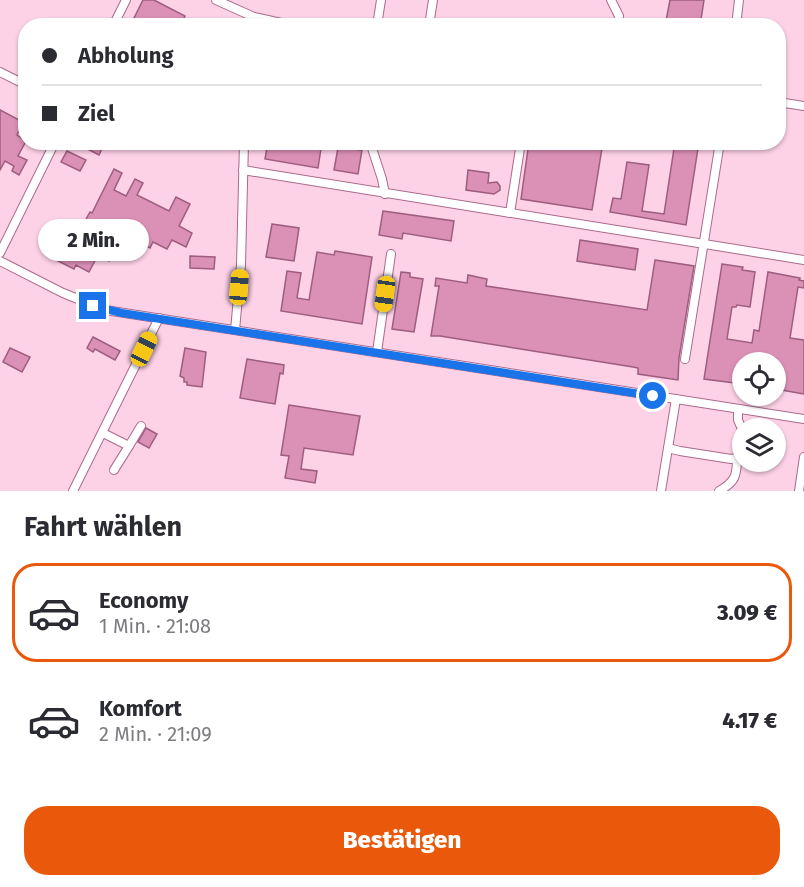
<!DOCTYPE html>
<html lang="de">
<meta charset="utf-8">
<style>
:root{--surface:#fff;--page:#f2f2f3;--text:#2b2b33;--muted:#7c7c81;--line:#e1e1e2;--accent:#ea580c}
body{margin:0;font-family:"Fira Sans",sans-serif;background:var(--page);color:var(--text);height:100vh;display:flex;flex-direction:column;font-size:22px;white-space:nowrap}
*{box-sizing:border-box;margin:0}
p{font-size:20px;color:var(--muted)}
.icon{flex:none;width:33px;height:33px;fill:none;stroke:currentColor;stroke-width:2;stroke-linecap:round;stroke-linejoin:round}
.map{position:relative;height:491px;overflow:hidden}
.panel{display:flex;flex-direction:column;background:var(--surface);flex:1}
.panel>*{flex:none}
.guide{position:absolute;left:18px;top:18px;width:768px;height:132px;border-radius:24px;box-shadow:0 2px 4px #0004;display:grid;align-content:center;height:132px;padding:0 24px;background:var(--surface)}
.buttons{position:absolute;left:732px;top:352px;display:grid;gap:12px}
.buttons a{display:grid;place-items:center;width:54px;height:54px;border-radius:50%;background:var(--surface);box-shadow:0 2px 4px #0004;font-size:30px}
.end{position:absolute;width:27px;height:27px;margin:-14px;border:8px solid #1a73e8;background:#fff;box-shadow:0 0 0 3px #fff}
.from{border-radius:50%}
.bubble{position:absolute;height:42px;border-radius:21px;background:var(--surface);box-shadow:0 2px 4px #0004;font-size:20px;font-weight:800;line-height:42px;text-align:center}
.car{position:absolute;width:18px;height:36px;margin:-18px -9px;border-radius:8px;box-shadow:0 0 4px 2px #0007;background:linear-gradient(#f5c518 24%,#345 0 40%,#f5c518 0 76%,#345 0 86%,#f5c518 0)}
.guide b{display:flex;align-items:center;gap:21px;height:57px;font-size:22px}
.guide b+b{border-top:2px solid var(--line)}
.guide i{width:15px;height:15px;background:var(--text)}
ul{padding:0;list-style:none}
li{display:flex;align-items:center;gap:18px;height:99px;margin:0 12px 9px;padding:0 12px;border:3px solid transparent;border-radius:24px}
li div{flex:1}
li b{display:block;font-size:22px}
li em{font-style:normal;font-weight:800}
li.on{border-color:var(--accent)}
li>.icon{width:54px;height:54px;stroke-width:1.5}
h2{padding:0 24px;font-size:27px;line-height:72px}
.primary-button{display:flex;gap:12px;margin-top:auto;padding:12px 24px}
.primary-button a{flex:1;height:69px;border-radius:24px;background:var(--accent);color:#fff;font-size:24px;font-weight:800;line-height:69px;text-align:center}
.map>svg:first-child{display:block}
.building{fill:#db90b6;stroke:#9d5d7f;stroke-width:1.5}
.lines{fill:none;stroke-linecap:round;stroke-linejoin:round}
.minor-casing{stroke:#ab6a8c;stroke-width:10}
.minor{stroke:#fff;stroke-width:8}
.route{stroke:#1a73e8;stroke-width:8}
</style>
<div class="map">
<svg width="804" height="491" viewBox="0 0 804 491">
<rect width="100%" height="100%" fill="#fdd1e6"/>
<!-- building -->
<g class="building">
<polygon points="143,0 154,0 185,16 180,26 130,26"/>
<polygon points="670,0 704,0 700,26 665,26"/>
<polygon points="0,110 23,122 17,135 26,141 18,156 27,160 19,175 12,171 14,166 5,161 0,170"/>
<polygon points="74,142 105,142 99,155"/>
<polygon points="268,142 322,142 318,168 265,159"/>
<polygon points="339,142 355,142 354,149 362,150 358,174 334,170"/>
<polygon points="529,142 603,142 592,210 521,199"/>
<polygon points="675,142 699,142 686,225 610,212 613,198 621,199 627,162 649,165 642,211 664,214"/>
<polygon points="67,151 86,160 80,171 61,162"/>
<polygon points="114,169 122,173 114,190 126,196 135,179 143,183 137,195 169,211 176,197 190,204 179,226 192,233 186,247 172,240 167,249 153,242 150,248 119,232 116,236 85,221 90,212 92,213"/>
<polygon points="468,170 489,173 488,183 497,182 500,186 500,190 494,194 466,190"/>
<polygon points="383,211 454,221 451,241 403,233 402,239 379,235"/>
<polygon points="272,224 299,228 294,261 266,257"/>
<polygon points="67,229 88,240 90,236 115,249 109,261 98,255 89,272 76,265 74,269 52,258"/>
<polygon points="580,240 638,249 635,270 577,261"/>
<polygon points="335,251 372,257 362,324 281,311 287,271 301,273 297,298 309,300 317,252 334,255"/>
<polygon points="190,256 215,257 214,269 190,268"/>
<polygon points="655,260 694,266 679,358 678,380 638,374 638,368 633,367 440,336 431,336 439,286 435,286 436,278 467,283 468,275 487,279 486,286 647,310"/>
<polygon points="722,264 743,267 742,270 755,272 750,307 737,305 736,307 732,307 727,339 752,343 754,330 759,331 768,272 800,278 799,280 804,281 804,288 798,287 790,338 804,340 804,394 776,389 776,363 742,363 742,384 704,379"/>
<polygon points="401,272 410,273 410,277 423,279 414,332 392,329"/>
<polygon points="93,337 120,351 115,360 95,349 93,352 87,348"/>
<polygon points="10,348 30,357 22,372 3,362"/>
<polygon points="185,348 206,352 202,387 187,385 187,382 184,382 184,378 180,376"/>
<polygon points="247,359 284,365 283,374 280,373 275,404 240,398"/>
<polygon points="289,405 360,416 353,455 304,448 301,469 317,471 315,483 285,478 289,456 281,455"/>
<polygon points="146,428 157,434 149,448 138,442"/>
</g>
<g class="lines">
<!-- minor casing -->
<g class="minor-casing">
<g id="minor">
<polyline points="216,0 254,17 295,26"/>
<polyline points="611,0 619,16 618,26"/>
<polyline points="113,26 126,0"/>
<polyline points="377,26 381,0"/>
<polyline points="429,26 433,0"/>
<polyline points="736,26 739,0"/>
<polyline points="0,72 26,85"/>
<polyline points="778,102 804,106"/>
<polyline points="370,142 382,179 385,194"/>
<polyline points="243,170 804,260"/>
<polyline points="510,213 521,142"/>
<polyline points="0,253 55,142"/>
<polyline points="0,261 63,293 105,310 804,419"/>
<polyline points="235,330 241,265 244,142"/>
<polyline points="377,352 391,254"/>
<polyline points="685,359 720,142"/>
<polyline points="738,409 738,420 742,429"/>
<polyline points="103,433 129,446 141,426"/>
<polyline points="668,448 680,451 731,459 737,458 742,447"/>
<polyline points="114,470 129,446"/>
<polyline points="73,491 159,318"/>
<polyline points="661,491 676,399"/>
<path d="M719 491C735 482 737 476 737 458"/>
<polyline points="799,491 804,457"/>
</g>
</g>
<!-- minor -->
<use href="#minor" class="minor"/>
</g>
<g class="lines">
<!-- route -->
<polyline class="route" points="93,306 122,313 653,396"/>
</g>
</svg>
<div class="buttons">
<a><svg class="icon" aria-label="locate" viewBox="0 0 24 24"><circle cx="12" cy="12" r="6"/><path d="M12 2v4M12 18v4M2 12h4M18 12h4"/></svg></a>
<a><svg class="icon" aria-label="layers" viewBox="0 0 24 24"><path d="M12 4l9 5-9 5-9-5zM3 14l9 5 9-5"/></svg></a>
</div>
<i class="end from" style="left:653px;top:396px"></i>
<i class="end" style="left:93px;top:306px"></i>
<div class="bubble" style="left:38px;top:219px;width:111px">2 Min.</div>
<i class="car" style="left:239px;top:287px;rotate:5deg"></i>
<i class="car" style="left:385px;top:294px;rotate:188deg"></i>
<i class="car" style="left:144px;top:349px;rotate:26deg"></i>
<div class="guide">
<b><i class="from"></i>Abholung</b>
<b><i></i>Ziel</b>
</div>
</div>
<section class="panel">
<h2>Fahrt wählen</h2>
<ul>
<li class="on"><svg class="icon" aria-label="car" viewBox="0 0 24 24"><path d="M5 17H2v-5l4-1 3-4h7l3 4 3 1v5h-3M9 17h6M6 11h13"/><circle cx="7" cy="17" r="2"/><circle cx="17" cy="17" r="2"/></svg><div><b>Economy</b><p>1 Min. · 21:08</p></div><em>3.09 €</em></li>
<li><svg class="icon" aria-label="car" viewBox="0 0 24 24"><path d="M5 17H2v-5l4-1 3-4h7l3 4 3 1v5h-3M9 17h6M6 11h13"/><circle cx="7" cy="17" r="2"/><circle cx="17" cy="17" r="2"/></svg><div><b>Komfort</b><p>2 Min. · 21:09</p></div><em>4.17 €</em></li>
</ul>
<div class="primary-button"><a>Bestätigen</a></div>
</section>
